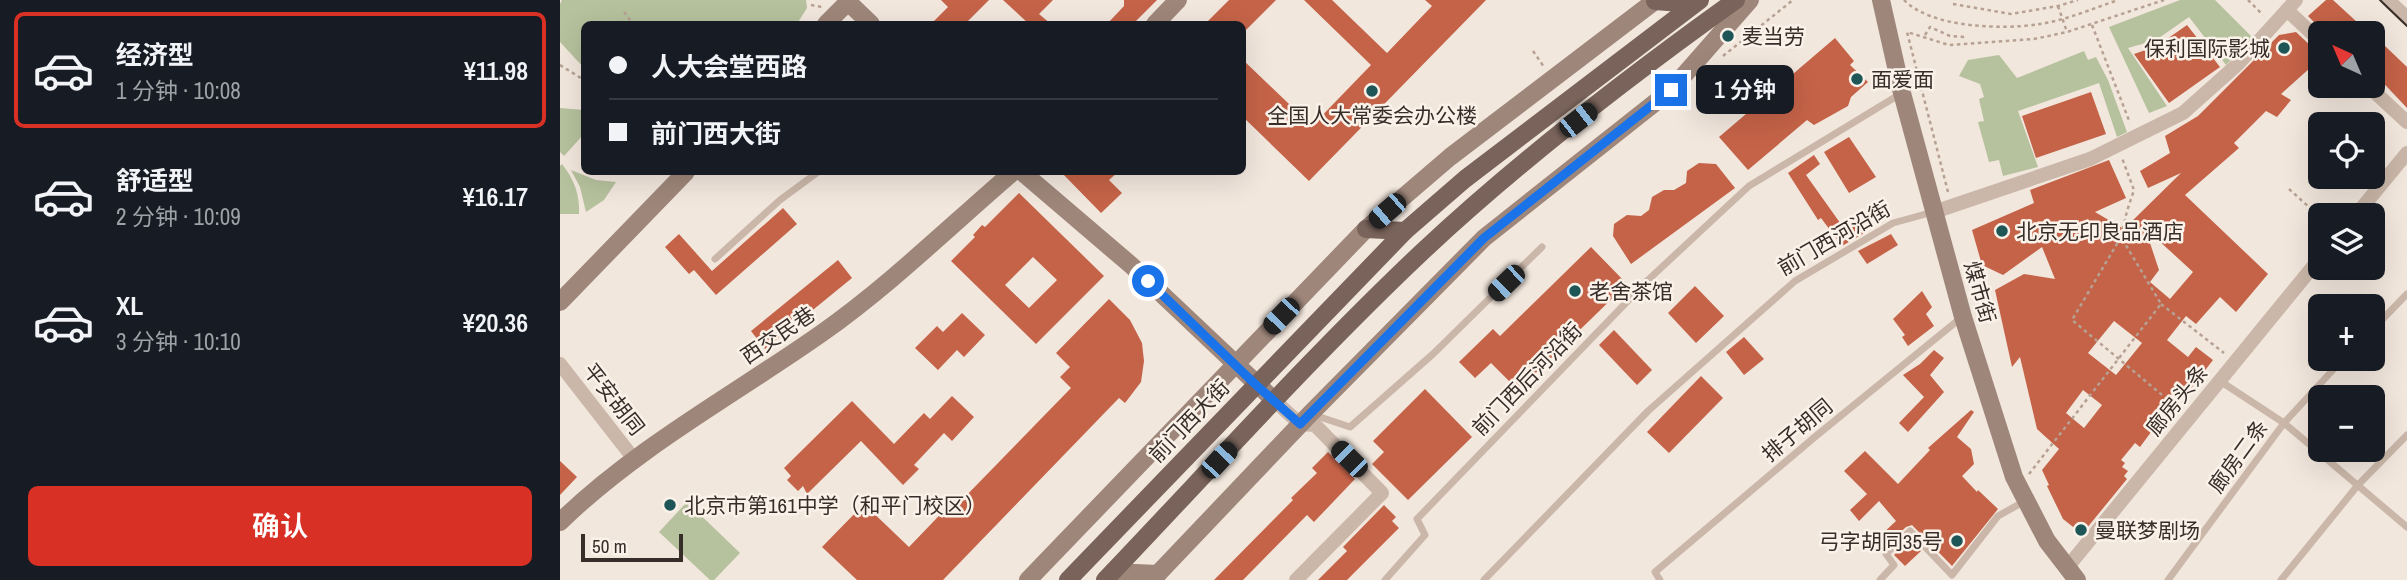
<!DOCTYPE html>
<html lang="zh">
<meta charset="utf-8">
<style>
:root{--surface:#171b24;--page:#242831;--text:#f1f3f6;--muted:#9ea1a6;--line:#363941;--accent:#d93025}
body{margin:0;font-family:"Archivo Narrow","Noto Sans SC",sans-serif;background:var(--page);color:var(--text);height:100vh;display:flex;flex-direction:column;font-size:26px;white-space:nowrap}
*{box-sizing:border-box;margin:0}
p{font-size:23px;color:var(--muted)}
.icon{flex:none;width:38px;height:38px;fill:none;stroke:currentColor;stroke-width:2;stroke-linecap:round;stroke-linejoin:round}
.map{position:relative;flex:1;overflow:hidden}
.details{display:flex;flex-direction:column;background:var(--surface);width:560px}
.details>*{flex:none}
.guide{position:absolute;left:21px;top:21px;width:665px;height:154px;border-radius:10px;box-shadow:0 7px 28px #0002;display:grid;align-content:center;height:154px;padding:0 28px;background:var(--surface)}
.needle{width:46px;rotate:316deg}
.tools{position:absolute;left:1748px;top:21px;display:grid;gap:14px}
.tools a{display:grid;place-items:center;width:77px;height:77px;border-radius:10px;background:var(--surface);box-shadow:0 7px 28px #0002;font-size:35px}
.scale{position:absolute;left:21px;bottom:18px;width:102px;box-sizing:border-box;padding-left:7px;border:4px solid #372d29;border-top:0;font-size:19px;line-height:24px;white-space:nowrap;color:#372d29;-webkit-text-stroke:5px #faf2e9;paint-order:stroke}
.end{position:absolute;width:32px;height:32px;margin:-16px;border:9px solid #1a73e8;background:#fff;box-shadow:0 0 0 4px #fff}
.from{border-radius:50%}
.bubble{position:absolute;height:49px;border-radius:10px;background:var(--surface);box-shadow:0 7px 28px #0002;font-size:23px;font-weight:600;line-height:49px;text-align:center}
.car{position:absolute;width:21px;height:42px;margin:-21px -10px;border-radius:9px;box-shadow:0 0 5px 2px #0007;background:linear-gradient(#222 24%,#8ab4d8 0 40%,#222 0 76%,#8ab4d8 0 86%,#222 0)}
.guide b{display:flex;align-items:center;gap:24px;height:66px;font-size:26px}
.guide b+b{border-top:2px solid var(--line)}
.guide i{width:18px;height:18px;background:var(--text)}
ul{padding:12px 0 0;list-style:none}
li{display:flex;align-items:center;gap:21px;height:116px;margin:0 14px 10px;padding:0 14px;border:4px solid transparent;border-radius:10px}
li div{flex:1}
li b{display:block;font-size:26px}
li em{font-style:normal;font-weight:600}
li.current{border-color:var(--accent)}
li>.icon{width:63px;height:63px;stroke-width:1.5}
.cta{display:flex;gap:14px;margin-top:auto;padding:14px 28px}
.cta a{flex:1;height:80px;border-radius:10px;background:var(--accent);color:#fff;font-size:28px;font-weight:600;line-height:80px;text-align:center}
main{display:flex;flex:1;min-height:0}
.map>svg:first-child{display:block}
.green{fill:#b6c19d}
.building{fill:#c56348;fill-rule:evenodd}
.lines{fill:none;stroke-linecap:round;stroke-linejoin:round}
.path{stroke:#b6a193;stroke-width:2.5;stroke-dasharray:3.5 3.5;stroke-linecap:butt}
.lane{stroke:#cab7a9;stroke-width:7}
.street{stroke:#cab7a9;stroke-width:14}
.secondary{stroke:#9e867a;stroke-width:18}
.primary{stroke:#79635a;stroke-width:18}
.tram{stroke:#372d29;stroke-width:2}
.route{stroke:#1a73e8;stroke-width:9}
.poi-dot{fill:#1e5658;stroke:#faf2e9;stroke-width:2.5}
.labels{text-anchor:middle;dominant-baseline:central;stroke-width:5;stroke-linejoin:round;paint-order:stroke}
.poi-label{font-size:21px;fill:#372d29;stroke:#faf2e9;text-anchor:start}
.street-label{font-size:21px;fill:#372d29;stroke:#faf2e9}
</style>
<main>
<section class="details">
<ul>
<li class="current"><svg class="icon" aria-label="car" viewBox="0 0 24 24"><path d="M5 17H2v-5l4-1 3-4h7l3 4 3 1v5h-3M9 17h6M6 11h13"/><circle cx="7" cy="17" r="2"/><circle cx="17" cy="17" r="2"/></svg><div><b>经济型</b><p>1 分钟 · 10:08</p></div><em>¥11.98</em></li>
<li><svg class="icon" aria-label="car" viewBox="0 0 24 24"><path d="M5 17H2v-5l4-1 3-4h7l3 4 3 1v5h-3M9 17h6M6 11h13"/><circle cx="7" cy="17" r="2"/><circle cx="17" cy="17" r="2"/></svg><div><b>舒适型</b><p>2 分钟 · 10:09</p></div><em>¥16.17</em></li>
<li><svg class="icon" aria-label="car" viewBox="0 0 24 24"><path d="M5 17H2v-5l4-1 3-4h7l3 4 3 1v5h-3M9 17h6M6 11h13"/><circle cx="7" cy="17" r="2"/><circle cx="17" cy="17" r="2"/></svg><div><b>XL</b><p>3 分钟 · 10:10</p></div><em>¥20.36</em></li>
</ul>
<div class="cta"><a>确认</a></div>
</section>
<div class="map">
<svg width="1847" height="580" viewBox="0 0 1847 580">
<rect width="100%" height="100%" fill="#f2e7dd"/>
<!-- green -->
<g class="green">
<polygon points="2,0 246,0 247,8 237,24 24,24 24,68 0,42 0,4"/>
<polygon points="1620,0 1655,0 1693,38 1666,65 1629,17 1596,40 1568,48 1607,106 1589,113 1549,27"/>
<polygon points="1524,51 1528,60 1536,57 1548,80 1567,132 1557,137 1539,83 1458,111 1478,167 1443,176 1439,160 1429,162 1418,122 1424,121 1419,99 1424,97 1420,84 1399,76 1408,60 1439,55 1457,78"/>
<polygon points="0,108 24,110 24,134 4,156 0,152"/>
<path d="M2 164C14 179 20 195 19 214H0V166Z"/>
<polygon points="11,170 36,180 56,182 44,200 26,212 20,187"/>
<polygon points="127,502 180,553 154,580 150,580 99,532"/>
</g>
<!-- building -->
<g class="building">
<polygon points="381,0 429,0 405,24 371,24 388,7"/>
<polygon points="443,0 493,0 479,14 491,24 469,24"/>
<polygon points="564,0 597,0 573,24 547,24 564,6"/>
<polygon points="669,0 716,0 682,34 682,24 645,24"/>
<polygon points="744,0 772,0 827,53 872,6 865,0 926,0 749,181 682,116 682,59 752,126 811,65"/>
<polygon points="1766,0 1773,0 1809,33 1783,33 1774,23 1763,31 1748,16"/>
<polygon points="1627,25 1660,67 1609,103 1574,54 1597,46"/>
<path d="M1736 32 1753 48 1760 51V59L1721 94 1731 100 1717 117 1706 111 1674 143 1679 148 1625 195 1708 274 1676 312 1660 297 1636 324 1626 316 1607 340 1628 357 1636 347 1653 360 1626 395 1617 387 1592 420 1597 424 1580 447 1575 443 1561 460 1565 463 1562 467 1568 471 1564 476 1567 479 1522 534 1503 519 1487 486 1489 485 1482 470 1499 449 1477 429 1460 357 1452 367 1435 290 1464 274 1495 279 1482 247 1443 275 1422 265 1412 230 1474 203 1470 190 1549 160 1566 198 1535 212 1564 229 1621 173 1588 188 1580 171 1610 153 1605 136 1638 116 1719 35ZM1585 228 1633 272 1610 299 1590 282 1599 270ZM1554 321 1582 343 1556 375 1528 353ZM1523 390 1542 405 1524 428 1506 413Z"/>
<polygon points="1275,38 1294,61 1290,65 1308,82 1291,97 1288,106 1254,125 1247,120 1188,170 1159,137"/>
<polygon points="1825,46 1847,67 1847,108 1813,72 1813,56"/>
<polygon points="1531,92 1546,134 1476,158 1462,116"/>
<polygon points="1289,137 1316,177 1289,193 1264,152"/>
<polygon points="1254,155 1260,164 1246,175 1283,227 1294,219 1306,232 1282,246 1261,218 1258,220 1228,173"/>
<polygon points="1139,163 1156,164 1175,188 1071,264 1053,236 1054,224 1067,215 1081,216 1089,210 1092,197 1104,190 1114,190 1126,183 1127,171"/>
<polygon points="501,172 558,172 549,180 562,193 541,213"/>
<path d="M459 193 544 276 476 344 391 261 415 237 413 235 422 225 425 227ZM473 257 497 280 469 308 445 285Z"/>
<polygon points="223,208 237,224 156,295 134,270 129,274 105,247 119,234 152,271"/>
<polygon points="1331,234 1338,245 1307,264 1298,251"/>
<polygon points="1031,247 1067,284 958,390 931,363 915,378 899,362 933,329 940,336"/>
<polygon points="278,260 292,278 205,349 191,331"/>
<polygon points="1135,286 1164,316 1136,343 1108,313"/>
<polygon points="1362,291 1372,307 1366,314 1374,326 1348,346 1342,337 1345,335 1333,319"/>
<polygon points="549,299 570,320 582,343 584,361 581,382 565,403 559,398 383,580 297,580 262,547 304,504 349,547 397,497 401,501 511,388 500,377 510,367 496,353"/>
<polygon points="402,313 425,335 404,357 397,350 378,370 355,348 377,326 383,332"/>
<polygon points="1054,330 1092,370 1077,385 1039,345"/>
<polygon points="1184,337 1204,359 1184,375 1166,352"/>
<polygon points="1374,350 1384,358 1370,375 1384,392 1348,432 1339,423 1364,397 1343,375 1360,364"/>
<polygon points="1141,376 1163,398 1109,453 1087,432"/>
<polygon points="865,389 912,437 848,500 812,464 824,452 813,441"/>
<polygon points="392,396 414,417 392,441 384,433 354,465 359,469 343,485 301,441 247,494 243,486 238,491 227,480 231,476 224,468 292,401 334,444 364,413 370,419"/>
<polygon points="1411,410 1414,412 1397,437 1411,449 1414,464 1402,476 1417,492 1418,490 1438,509 1392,566 1352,525 1346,527 1328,544 1320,536 1336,521 1319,501 1299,521 1290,510 1307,494 1284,471 1305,451 1338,484 1370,450 1368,448"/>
<polygon points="768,452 795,479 754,522 747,515 683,580 654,580 733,500 731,498 757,473 752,468"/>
<polygon points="0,461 17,477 0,495"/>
<polygon points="824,505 836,517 832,521 839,528 787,580 758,580 787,551 783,547"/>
<polygon points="1350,540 1361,551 1345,566 1334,555"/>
</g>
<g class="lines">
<!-- path -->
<g class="path">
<path d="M1344 0C1371 28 1443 30 1480 24 1506 20 1532 9 1558 0"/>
<polyline points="1688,0 1703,15"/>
<polyline points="1393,4 1451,14 1498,6 1518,0"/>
<polyline points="251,5 262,7"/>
<polyline points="1498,6 1507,32"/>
<polyline points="64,12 73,24"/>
<polyline points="1532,25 1570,123"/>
<polyline points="1365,35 1370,27 1390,36 1405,37"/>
<polyline points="973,51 984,67"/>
<polyline points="1163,56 1233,0"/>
<polyline points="0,65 24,80"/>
<polyline points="1729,189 1760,217"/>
<polyline points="1388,192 1347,32 1389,45 1474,39 1507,32 1604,0"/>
<polyline points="1561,237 1512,320 1619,409"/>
<polyline points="1601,304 1664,353"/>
<polyline points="1469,474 1601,304 1561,237 1567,211 1574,190 1562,158"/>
</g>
<!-- lane -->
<g class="lane">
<polyline points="155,259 220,200 258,172"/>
<polyline points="1813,329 1847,294"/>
<polyline points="1660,381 1724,423 1847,527"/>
<polyline points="751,414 790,427 873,354 982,247"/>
<polyline points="825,580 865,535 857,519 1088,280 1189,186 1342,93"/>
<polyline points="924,580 1088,411 1235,281 1333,223 1373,212"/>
<polyline points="1100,580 1095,572 1256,436 1402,317"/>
<polyline points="1320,580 1334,565 1326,554 1350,531 1392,575 1438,516 1465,501"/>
<polyline points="1608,580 1724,423 1783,359"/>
<polyline points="1721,580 1798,485 1847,435"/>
</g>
<!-- street -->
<g class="street">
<polyline points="1828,0 1847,18"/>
<polyline points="1727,10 1760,41"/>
<polyline points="1808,86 1847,122"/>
<polyline points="1374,212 1530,159 1623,113 1678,64 1736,0"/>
<polyline points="1796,215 1847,153"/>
<polyline points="0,364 74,459"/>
<polyline points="715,401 740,424 755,425 822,493 736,580"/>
<polyline points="1506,569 1760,258"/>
</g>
<!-- secondary -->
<g class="secondary">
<polyline points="286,0 311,24"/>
<polyline points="1321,0 1342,93 1403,317 1454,477 1487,541 1517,580"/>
<polyline points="266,24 288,2"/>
<polyline points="595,24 618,0"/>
<polyline points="462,172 572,266 715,401"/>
<polyline points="0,302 126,172"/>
<path d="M0 522C77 447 174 395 262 333 330 285 390 226 453 172"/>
<polyline points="553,572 598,574"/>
<polyline points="468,580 806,229 890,157 1096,0"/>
<polyline points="592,580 750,414 924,238 1111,90 1190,0"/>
</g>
<!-- primary -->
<g class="primary">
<polyline points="1095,1 1134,4"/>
<polyline points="806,229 845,231"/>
<polyline points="508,580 845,231 905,179 1140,0"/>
<path d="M545 580C650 470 752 356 862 252 960 160 1067 78 1176 0"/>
</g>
<!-- tram -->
<polyline class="tram" points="1820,0 1847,26"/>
</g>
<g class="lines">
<!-- route -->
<polyline class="route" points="588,281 695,384 740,424 924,238 1111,90"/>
</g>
<!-- markers -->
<g class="poi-dot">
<circle cx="1168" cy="36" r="7"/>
<circle cx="1724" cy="48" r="7"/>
<circle cx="1297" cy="79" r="7"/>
<circle cx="812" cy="91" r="7"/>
<circle cx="1442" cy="231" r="7"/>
<circle cx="1015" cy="291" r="7"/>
<circle cx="110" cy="505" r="7"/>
<circle cx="1521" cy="530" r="7"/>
<circle cx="1397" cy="541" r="7"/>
</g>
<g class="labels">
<!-- poi labels -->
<g class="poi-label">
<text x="1182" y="36">麦当劳</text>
<text x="1710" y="48" text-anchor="end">保利国际影城</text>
<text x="1311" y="79">面爱面</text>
<text x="812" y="115" text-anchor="middle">全国人大常委会办公楼</text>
<text x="1456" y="231">北京无印良品酒店</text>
<text x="1029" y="291">老舍茶馆</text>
<text x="124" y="505">北京市第161中学（和平门校区）</text>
<text x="1535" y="530">曼联梦剧场</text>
<text x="1383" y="541" text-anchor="end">弓字胡同35号</text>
</g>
<!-- street labels -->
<g class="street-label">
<text transform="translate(1274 238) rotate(-30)">前门西河沿街</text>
<text transform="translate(1420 292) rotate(74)">煤市街</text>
<text transform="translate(218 335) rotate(-34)">西交民巷</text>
<text transform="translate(967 379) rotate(-46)">前门西后河沿街</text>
<text transform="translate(54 399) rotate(52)">平安胡同</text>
<text transform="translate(1617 400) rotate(-51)">廊房头条</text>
<text transform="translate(629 421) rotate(-46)">前门西大街</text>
<text transform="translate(1237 430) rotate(-40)">排子胡同</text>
<text transform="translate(1678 456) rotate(-54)">廊房二条</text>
</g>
</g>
</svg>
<div class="tools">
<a><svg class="needle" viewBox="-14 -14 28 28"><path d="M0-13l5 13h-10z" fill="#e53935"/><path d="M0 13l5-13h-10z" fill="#9ea1a6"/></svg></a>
<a><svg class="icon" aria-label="locate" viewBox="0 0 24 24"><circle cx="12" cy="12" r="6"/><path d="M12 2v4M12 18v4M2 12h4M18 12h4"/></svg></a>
<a><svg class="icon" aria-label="layers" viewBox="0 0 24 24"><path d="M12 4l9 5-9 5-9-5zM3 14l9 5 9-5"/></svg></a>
<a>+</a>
<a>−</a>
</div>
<div class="scale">50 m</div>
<i class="end from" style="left:588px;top:281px"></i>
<i class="end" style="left:1111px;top:90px"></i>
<div class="bubble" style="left:1136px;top:65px;width:98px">1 分钟</div>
<i class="car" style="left:1018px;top:120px;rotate:52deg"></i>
<i class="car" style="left:827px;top:211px;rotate:229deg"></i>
<i class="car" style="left:946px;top:283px;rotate:226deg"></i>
<i class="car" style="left:721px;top:316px;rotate:224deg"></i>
<i class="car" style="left:789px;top:459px;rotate:315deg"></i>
<i class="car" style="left:659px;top:460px;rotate:43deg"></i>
<div class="guide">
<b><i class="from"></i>人大会堂西路</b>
<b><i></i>前门西大街</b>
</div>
</div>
</main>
